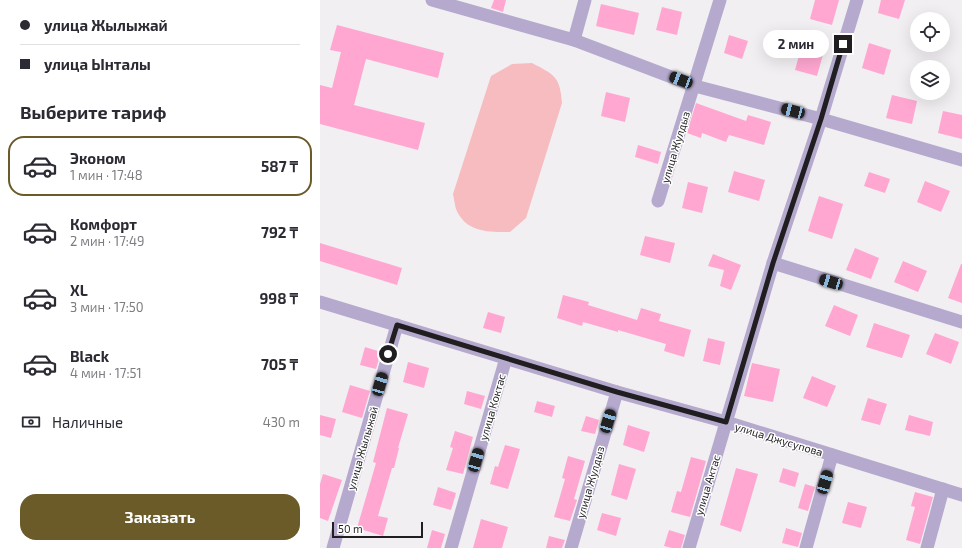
<!DOCTYPE html>
<html lang="ru">
<meta charset="utf-8">
<style>
:root{--surface:#fff;--page:#f7f7f7;--text:#2b2b33;--muted:#7c7c81;--line:#e1e1e2;--accent:#6a5b28}
body{margin:0;font-family:"Exo 2",sans-serif;background:var(--page);color:var(--text);height:100vh;display:flex;flex-direction:column;font-size:15px;white-space:nowrap}
*{box-sizing:border-box;margin:0}
p{font-size:13px;color:var(--muted)}
.icon{flex:none;width:22px;height:22px;fill:none;stroke:currentColor;stroke-width:2;stroke-linecap:round;stroke-linejoin:round}
.map{position:relative;flex:1;overflow:hidden}
.drawer{display:flex;flex-direction:column;background:var(--surface);width:320px}
.drawer>*{flex:none}
.banner{display:grid;align-content:center;height:88px;padding:0 20px;background:var(--surface)}
.tools{position:absolute;left:590px;top:12px;display:grid;gap:8px}
.tools a{display:grid;place-items:center;width:40px;height:40px;border-radius:50%;background:var(--surface);box-shadow:0 4px 16px #0002;font-size:20px}
.scale{position:absolute;left:12px;bottom:10px;width:91px;box-sizing:border-box;padding-left:4px;border:2px solid #201e20;border-top:0;font-size:11px;line-height:14px;white-space:nowrap;color:#201e20;-webkit-text-stroke:3px #fff;paint-order:stroke}
.end{position:absolute;width:18px;height:18px;margin:-9px;border:5px solid #201e20;background:#fff;box-shadow:0 0 0 2px #fff}
.from{border-radius:50%}
.bubble{position:absolute;height:28px;border-radius:14px;background:var(--surface);box-shadow:0 4px 16px #0002;font-size:13px;font-weight:700;line-height:28px;text-align:center}
.car{position:absolute;width:12px;height:24px;margin:-12px -6px;border-radius:5px;box-shadow:0 0 3px 1px #0007;background:linear-gradient(#222 24%,#8ab4d8 0 40%,#222 0 76%,#8ab4d8 0 86%,#222 0)}
.banner b{display:flex;align-items:center;gap:14px;height:38px;font-size:15px}
.banner b+b{border-top:1px solid var(--line)}
.banner i{width:10px;height:10px;background:var(--text)}
ul{padding:0;list-style:none}
li{display:flex;align-items:center;gap:12px;height:60px;margin:0 8px 6px;padding:0 12px;border:2px solid transparent;border-radius:16px}
li div{flex:1}
li b{display:block;font-size:15px}
li em{font-style:normal;font-weight:700}
li.current{border-color:var(--accent)}
li>.icon{width:36px;height:36px;stroke-width:1.5}
h2{padding:0 20px;font-size:18px;line-height:48px}
.pay{display:flex;align-items:center;gap:10px;height:44px;padding:0 20px;font-size:15px}
.pay p{margin-inline-start:auto}
.button{display:flex;gap:8px;margin-top:auto;padding:8px 20px}
.button a{flex:1;height:46px;border-radius:16px;background:var(--accent);color:#fff;font-size:16px;font-weight:700;line-height:46px;text-align:center}
main{display:flex;flex:1;min-height:0}
.map>svg:first-child{display:block}
.green{fill:#f6bcbf}
.building{fill:#ffa7d1}
.lines{fill:none;stroke-linecap:round;stroke-linejoin:round}
.street{stroke:#b5aace;stroke-width:13}
.route{stroke:#201e20;stroke-width:5}
.labels{text-anchor:middle;dominant-baseline:central;stroke-width:3;stroke-linejoin:round;paint-order:stroke}
.street-label{font-size:11px;fill:#201e20;stroke:#fff}
</style>
<main>
<section class="drawer">
<div class="banner">
<b><i class="from"></i>улица Жылыжай</b>
<b><i></i>улица Ынталы</b>
</div>
<h2>Выберите тариф</h2>
<ul>
<li class="current"><svg class="icon" aria-label="car" viewBox="0 0 24 24"><path d="M5 17H2v-5l4-1 3-4h7l3 4 3 1v5h-3M9 17h6M6 11h13"/><circle cx="7" cy="17" r="2"/><circle cx="17" cy="17" r="2"/></svg><div><b>Эконом</b><p>1 мин · 17:48</p></div><em>587 ₸</em></li>
<li><svg class="icon" aria-label="car" viewBox="0 0 24 24"><path d="M5 17H2v-5l4-1 3-4h7l3 4 3 1v5h-3M9 17h6M6 11h13"/><circle cx="7" cy="17" r="2"/><circle cx="17" cy="17" r="2"/></svg><div><b>Комфорт</b><p>2 мин · 17:49</p></div><em>792 ₸</em></li>
<li><svg class="icon" aria-label="car" viewBox="0 0 24 24"><path d="M5 17H2v-5l4-1 3-4h7l3 4 3 1v5h-3M9 17h6M6 11h13"/><circle cx="7" cy="17" r="2"/><circle cx="17" cy="17" r="2"/></svg><div><b>XL</b><p>3 мин · 17:50</p></div><em>998 ₸</em></li>
<li><svg class="icon" aria-label="car" viewBox="0 0 24 24"><path d="M5 17H2v-5l4-1 3-4h7l3 4 3 1v5h-3M9 17h6M6 11h13"/><circle cx="7" cy="17" r="2"/><circle cx="17" cy="17" r="2"/></svg><div><b>Black</b><p>4 мин · 17:51</p></div><em>705 ₸</em></li>
</ul>
<div class="pay"><svg class="icon" aria-label="cash" viewBox="0 0 24 24"><path d="M3 7h18v10H3z"/><circle cx="12" cy="12" r="2"/></svg>Наличные<p>430 m</p></div>
<div class="button"><a>Заказать</a></div>
</section>
<div class="map">
<svg width="642" height="548" viewBox="0 0 642 548">
<rect width="100%" height="100%" fill="#f2eff2"/>
<!-- green -->
<path class="green" d="M212 63C235 75 240 77 242 103L206 218 190 232C169 232 146 233 136 209 135 205 134 199 133 194L171 76 192 64Z"/>
<!-- building -->
<g class="building">
<polygon points="174,0 186,0 183,12 171,8"/>
<polygon points="495,0 519,0 512,25 490,19"/>
<polygon points="561,0 585,0 579,19 558,13"/>
<polygon points="281,4 319,13 314,35 276,26"/>
<polygon points="342,7 362,12 357,35 336,30"/>
<polygon points="17,25 124,53 118,78 46,59 34,105 105,123 98,150 0,124 0,85 12,88 21,52 10,50"/>
<polygon points="409,35 428,41 422,59 404,53"/>
<polygon points="549,43 571,50 564,75 542,68"/>
<polygon points="482,45 504,51 497,76 475,70"/>
<polygon points="286,92 310,98 305,122 281,116"/>
<polygon points="572,95 597,101 592,124 566,118"/>
<polygon points="376,103 426,121 428,115 451,122 444,145 409,135 406,142 382,133 381,138 367,133"/>
<polygon points="623,111 642,115 642,139 618,133"/>
<polygon points="318,145 341,152 338,164 315,157"/>
<polygon points="414,171 445,180 439,201 408,192"/>
<polygon points="549,172 570,179 565,193 544,186"/>
<polygon points="605,181 630,191 621,212 597,202"/>
<polygon points="368,182 388,187 382,213 362,208"/>
<polygon points="499,196 523,204 512,239 488,231"/>
<polygon points="325,236 355,243 350,263 320,255"/>
<polygon points="0,243 82,268 77,285 0,261"/>
<polygon points="535,248 559,258 551,279 526,270"/>
<polygon points="393,254 421,265 411,290 400,286 404,270 388,266"/>
<polygon points="583,261 607,271 598,292 574,282"/>
<polygon points="641,264 642,264 642,303 628,298"/>
<polygon points="243,295 269,302 268,305 317,320 321,308 341,314 339,321 371,330 364,357 344,351 346,344 298,330 298,332 263,322 262,326 237,318"/>
<polygon points="514,305 538,315 530,336 505,326"/>
<polygon points="168,312 185,317 181,333 163,328"/>
<polygon points="554,323 590,335 582,358 546,347"/>
<polygon points="615,333 639,342 631,364 606,354"/>
<polygon points="388,338 405,342 400,365 383,361"/>
<polygon points="45,347 61,352 56,369 40,365"/>
<polygon points="88,362 109,368 104,388 83,382"/>
<polygon points="432,363 460,369 453,402 424,396"/>
<polygon points="492,376 516,386 507,407 483,398"/>
<polygon points="30,385 50,391 42,418 22,412"/>
<polygon points="147,391 165,396 161,409 144,404"/>
<polygon points="548,398 567,404 560,425 541,420"/>
<polygon points="217,401 235,406 232,417 214,412"/>
<polygon points="67,408 88,414 78,448 79,448 74,468 72,468 58,516 68,518 63,536 37,528 56,463 53,462"/>
<polygon points="0,415 16,419 11,438 0,435"/>
<polygon points="589,415 613,422 610,436 585,430"/>
<polygon points="266,416 279,420 275,434 261,431"/>
<polygon points="308,425 330,432 324,452 303,445"/>
<polygon points="135,431 153,437 143,474 126,470 133,448 130,447"/>
<polygon points="185,445 200,449 188,489 170,484 175,466 178,467"/>
<polygon points="248,456 265,461 254,499 257,500 250,521 234,517 245,479 242,478"/>
<polygon points="371,457 386,461 370,517 351,512 357,491 361,492"/>
<polygon points="299,464 316,469 307,500 291,495"/>
<polygon points="416,468 438,474 421,532 400,525"/>
<polygon points="463,468 479,473 475,487 459,482"/>
<polygon points="3,474 22,480 8,521 0,518 0,484"/>
<polygon points="485,484 495,487 488,511 478,508"/>
<polygon points="118,487 136,493 131,510 113,505"/>
<polygon points="595,492 613,497 600,544 586,540 595,507 591,506"/>
<polygon points="528,502 547,507 541,528 522,523"/>
<polygon points="282,513 301,518 296,536 277,530"/>
<polygon points="161,519 188,527 182,548 153,548"/>
<polygon points="466,528 482,533 478,547 462,543"/>
<polygon points="112,530 125,534 121,548 107,548"/>
<polygon points="349,530 365,535 361,548 352,548 344,546"/>
<polygon points="229,536 245,540 242,548 226,548"/>
</g>
<g class="lines">
<!-- street -->
<g class="street">
<polyline points="112,0 254,40 375,86 501,119 642,160"/>
<polyline points="254,40 265,0"/>
<polyline points="338,201 400,0"/>
<polyline points="453,263 642,322"/>
<polyline points="0,302 297,392 406,422 642,495"/>
<polyline points="13,548 77,325"/>
<polyline points="131,548 186,358"/>
<polyline points="251,548 297,392"/>
<polyline points="369,548 453,263 501,119 537,0"/>
<polyline points="486,548 512,455"/>
<polyline points="607,548 623,489"/>
</g>
</g>
<g class="lines">
<!-- route -->
<polyline class="route" points="68,354 77,325 297,392 406,422 453,263 501,119 523,44"/>
</g>
<g class="labels">
<!-- street labels -->
<g class="street-label">
<text transform="translate(355 147) rotate(-73)">улица Жулдыз</text>
<text transform="translate(172 407) rotate(-74)">улица Коктас</text>
<text transform="translate(459 439) rotate(17)">улица Джусупова</text>
<text transform="translate(42 448) rotate(-74)">улица Жылыжай</text>
<text transform="translate(270 482) rotate(-74)">улица Жулдыз</text>
<text transform="translate(387 485) rotate(-73)">улица Актас</text>
</g>
</g>
</svg>
<div class="tools">
<a><svg class="icon" aria-label="locate" viewBox="0 0 24 24"><circle cx="12" cy="12" r="6"/><path d="M12 2v4M12 18v4M2 12h4M18 12h4"/></svg></a>
<a><svg class="icon" aria-label="layers" viewBox="0 0 24 24"><path d="M12 4l9 5-9 5-9-5zM3 14l9 5 9-5"/></svg></a>
</div>
<div class="scale">50 m</div>
<i class="end from" style="left:68px;top:354px"></i>
<i class="end" style="left:523px;top:44px"></i>
<div class="bubble" style="left:443px;top:30px;width:66px">2 мин</div>
<i class="car" style="left:361px;top:80px;rotate:291deg"></i>
<i class="car" style="left:473px;top:111px;rotate:285deg"></i>
<i class="car" style="left:511px;top:282px;rotate:287deg"></i>
<i class="car" style="left:60px;top:384px;rotate:16deg"></i>
<i class="car" style="left:288px;top:421px;rotate:17deg"></i>
<i class="car" style="left:156px;top:460px;rotate:16deg"></i>
<i class="car" style="left:505px;top:482px;rotate:16deg"></i>
</div>
</main>
